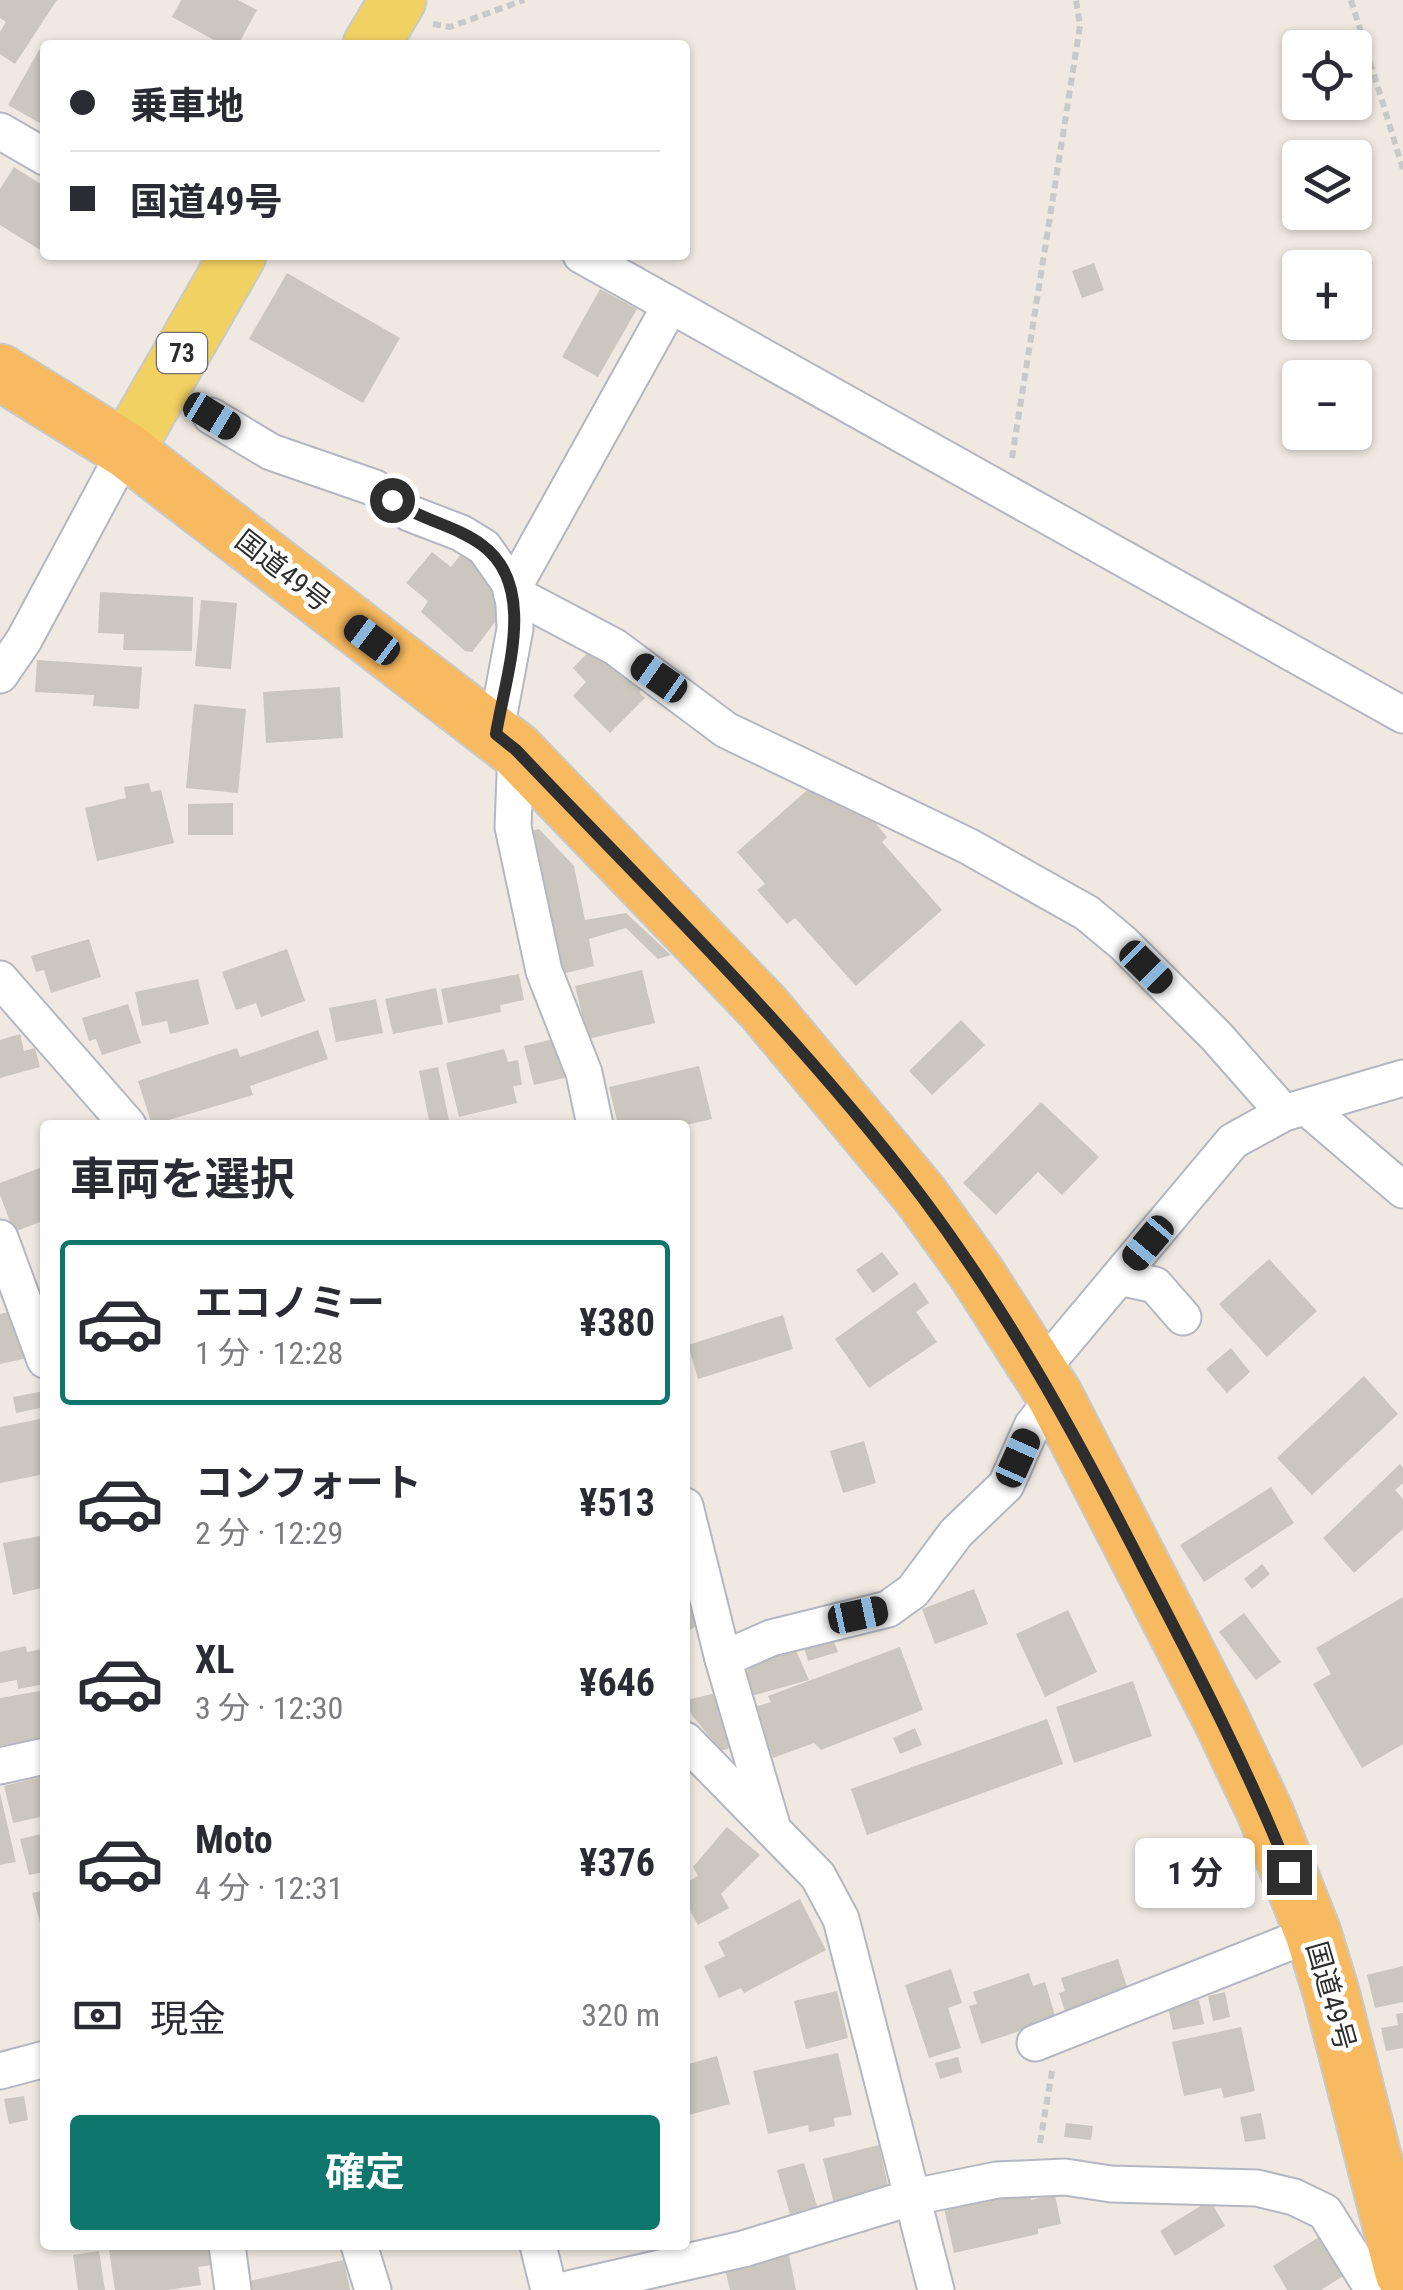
<!DOCTYPE html>
<html lang="ja">
<meta charset="utf-8">
<style>
:root{--surface:#fff;--page:#f2f2f3;--text:#2b2b33;--muted:#7c7c81;--line:#e1e1e2;--accent:#0f766e}
body{margin:0;font-family:"Roboto Condensed","Noto Sans JP",sans-serif;background:var(--page);color:var(--text);height:100vh;display:flex;flex-direction:column;font-size:38px;white-space:nowrap}
*{box-sizing:border-box;margin:0}
p{font-size:32px;color:var(--muted)}
.icon{flex:none;width:55px;height:55px;fill:none;stroke:currentColor;stroke-width:2;stroke-linecap:round;stroke-linejoin:round}
.map{position:relative;flex:1;overflow:hidden}
.drawer{position:absolute;left:40px;top:1120px;width:650px;height:1130px;display:flex;flex-direction:column;background:var(--surface);border-radius:10px;box-shadow:0 2px 8px #0004}
.drawer>*{flex:none}
.banner{position:absolute;left:40px;top:40px;width:650px;height:220px;border-radius:10px;box-shadow:0 2px 8px #0004;display:grid;align-content:center;height:220px;padding:0 30px;background:var(--surface)}
.fabs{position:absolute;left:1282px;top:30px;display:grid;gap:20px}
.fabs a{display:grid;place-items:center;width:90px;height:90px;border-radius:10px;background:var(--surface);box-shadow:0 2px 8px #0004;font-size:50px}
.end{position:absolute;width:45px;height:45px;margin:-22px;border:12px solid #2e2e2e;background:#fff;box-shadow:0 0 0 5px #fff}
.from{border-radius:50%}
.bubble{position:absolute;height:70px;border-radius:10px;background:var(--surface);box-shadow:0 2px 8px #0004;font-size:32px;font-weight:700;line-height:70px;text-align:center}
.car{position:absolute;width:30px;height:60px;margin:-30px -15px;border-radius:12px;box-shadow:0 0 8px 2px #0007;background:linear-gradient(#222 24%,#8ab4d8 0 40%,#222 0 76%,#8ab4d8 0 86%,#222 0)}
.banner b{display:flex;align-items:center;gap:35px;height:95px;font-size:38px}
.banner b+b{border-top:2px solid var(--line)}
.banner i{width:25px;height:25px;background:var(--text)}
ul{padding:0;list-style:none}
li{display:flex;align-items:center;gap:30px;height:165px;margin:0 20px 15px;padding:0 10px;border:5px solid transparent;border-radius:10px}
li div{flex:1}
li b{display:block;font-size:38px}
li em{font-style:normal;font-weight:700}
li.active{border-color:var(--accent)}
li>.icon{width:90px;height:90px;stroke-width:1.5}
h2{padding:0 30px;font-size:45px;line-height:120px}
.pay{display:flex;align-items:center;gap:25px;height:110px;padding:0 30px;font-size:38px}
.pay p{margin-inline-start:auto}
.button{display:flex;gap:20px;margin-top:auto;padding:20px 30px}
.button a{flex:1;height:115px;border-radius:10px;background:var(--accent);color:#fff;font-size:40px;font-weight:700;line-height:115px;text-align:center}
.map>svg:first-child{display:block}
.building{fill:#cbc7bf}
.lines{fill:none;stroke-linecap:round;stroke-linejoin:round}
.minor-casing{stroke:#b4b7c1;stroke-width:39}
.primary-casing{stroke:#c9c9c9;stroke-width:59}
.trunk-casing{stroke:#c9c9c9;stroke-width:59}
.path{stroke:#c9c9c9;stroke-width:6;stroke-dasharray:8 5;stroke-linecap:butt}
.minor{stroke:#fff;stroke-width:35}
.primary{stroke:#f2d163;stroke-width:55}
.trunk{stroke:#f8ba60;stroke-width:55}
.route{stroke:#2e2e2e;stroke-width:12}
.labels{text-anchor:middle;dominant-baseline:central;stroke-width:9;stroke-linejoin:round;paint-order:stroke}
.shield{fill:#fff;stroke:#6d6d6d;stroke-width:2.5}
.shield-label{font-size:25px;font-weight:bold;fill:#2e2e2e}
.street-label{font-size:28px;fill:#2e2e2e;stroke:#fff}
</style>
<div class="map">
<svg width="1403" height="2290" viewBox="0 0 1403 2290">
<rect width="100%" height="100%" fill="#efe9e1"/>
<!-- building -->
<g class="building">
<polygon points="0,0 57,0 15,64 0,54 0,32 6,22 0,18"/>
<polygon points="181,0 238,0 257,10 238,45 223,45 172,17"/>
<polygon points="39,50 45,53 45,126 8,105"/>
<polygon points="14,167 45,187 45,253 0,225 0,189"/>
<polygon points="1094,263 1104,290 1082,298 1072,271"/>
<polygon points="287,273 400,338 363,403 249,339"/>
<polygon points="600,289 637,309 598,377 562,357"/>
<polygon points="432,552 451,567 462,553 499,586 499,617 472,652 465,651 421,612 428,601 406,583"/>
<polygon points="100,592 193,597 192,651 123,650 124,634 98,633"/>
<polygon points="201,600 237,603 231,669 195,666"/>
<polygon points="596,644 647,684 639,692 645,698 610,733 573,696 586,682 573,668"/>
<polygon points="37,660 142,667 139,709 93,706 94,695 35,692"/>
<polygon points="340,687 343,738 266,743 263,692"/>
<polygon points="194,704 246,709 238,793 186,788"/>
<polygon points="823,776 858,802 887,837 882,842 942,910 856,986 795,918 787,924 757,890 765,884 737,852"/>
<polygon points="149,783 151,792 161,790 174,843 97,861 85,808 126,798 124,787"/>
<polygon points="233,803 233,835 188,835 188,804"/>
<polygon points="539,829 574,866 585,920 626,913 671,955 658,959 626,928 589,939 594,966 562,974 526,832"/>
<polygon points="89,939 101,977 51,993 44,970 36,972 31,956"/>
<polygon points="287,949 305,1001 261,1017 256,1003 236,1010 222,972"/>
<polygon points="642,970 655,1023 588,1039 575,986"/>
<polygon points="519,974 524,1000 500,1005 501,1012 448,1023 441,989"/>
<polygon points="198,979 209,1024 170,1034 167,1021 142,1026 135,992"/>
<polygon points="436,988 443,1024 393,1034 385,999"/>
<polygon points="376,999 383,1033 336,1042 329,1008"/>
<polygon points="128,1004 141,1043 102,1055 96,1039 89,1041 82,1018"/>
<polygon points="961,1020 985,1045 932,1095 909,1071"/>
<polygon points="318,1030 328,1059 250,1086 253,1095 152,1125 138,1081 237,1048 240,1057"/>
<polygon points="20,1034 24,1051 35,1048 40,1067 0,1078 0,1040"/>
<polygon points="558,1038 568,1077 534,1085 524,1046"/>
<polygon points="504,1049 508,1062 518,1060 522,1085 513,1086 517,1103 459,1117 446,1063"/>
<polygon points="699,1066 712,1119 686,1125 618,1125 609,1087"/>
<polygon points="438,1067 450,1125 430,1125 419,1071"/>
<polygon points="1041,1102 1099,1157 1062,1195 1038,1172 996,1215 963,1183"/>
<polygon points="45,1166 45,1220 14,1232 0,1195 0,1183"/>
<polygon points="882,1252 899,1274 873,1293 856,1270"/>
<polygon points="1269,1259 1317,1311 1267,1357 1219,1304"/>
<polygon points="915,1282 929,1303 916,1312 937,1342 869,1388 835,1339"/>
<polygon points="17,1310 32,1357 0,1364 0,1314"/>
<polygon points="783,1315 793,1349 698,1379 688,1345"/>
<polygon points="1231,1348 1250,1372 1227,1393 1206,1369"/>
<polygon points="1364,1376 1398,1414 1312,1495 1277,1458"/>
<polygon points="44,1391 45,1407 16,1413 13,1397"/>
<polygon points="45,1418 45,1474 0,1483 0,1427"/>
<polygon points="864,1441 876,1483 843,1493 830,1451"/>
<polygon points="1400,1464 1403,1468 1403,1483 1395,1490 1403,1499 1403,1529 1354,1573 1323,1538"/>
<polygon points="1271,1487 1294,1523 1204,1582 1180,1545"/>
<polygon points="45,1535 45,1587 13,1595 3,1543"/>
<polygon points="1262,1564 1270,1574 1252,1589 1244,1579"/>
<polygon points="974,1589 988,1624 935,1644 922,1609"/>
<polygon points="685,1591 701,1624 685,1632"/>
<polygon points="1403,1597 1403,1744 1362,1768 1313,1684 1331,1674 1316,1648"/>
<polygon points="1068,1610 1097,1672 1045,1697 1016,1634"/>
<polygon points="1244,1613 1281,1662 1256,1680 1219,1632"/>
<polygon points="832,1636 838,1652 808,1661 803,1644"/>
<polygon points="26,1646 27,1652 42,1649 45,1684 18,1689 17,1680 0,1683 0,1652"/>
<polygon points="794,1646 809,1680 751,1696 743,1679 752,1662"/>
<polygon points="900,1647 923,1710 821,1750 814,1743 773,1758 755,1707 771,1702 768,1696"/>
<polygon points="1133,1681 1152,1736 1074,1763 1056,1707"/>
<polygon points="45,1690 45,1737 0,1746 0,1698"/>
<polygon points="716,1693 732,1747 721,1751 691,1714 687,1700"/>
<polygon points="1047,1719 1063,1764 867,1835 851,1789"/>
<polygon points="915,1728 922,1745 900,1754 893,1738"/>
<polygon points="45,1776 45,1816 13,1823 4,1786"/>
<polygon points="0,1793 16,1862 0,1865"/>
<polygon points="727,1827 760,1855 721,1894 729,1908 698,1925 685,1901 685,1883 698,1876 693,1867"/>
<polygon points="45,1833 45,1872 29,1875 20,1839"/>
<polygon points="45,1890 45,1930 42,1930 32,1893"/>
<polygon points="800,1899 826,1950 744,1993 741,1988 719,1998 704,1966 725,1956 718,1942"/>
<polygon points="1118,1959 1128,1990 1065,2011 1059,1993 1065,1991 1061,1978"/>
<polygon points="1403,1966 1403,2002 1375,2008 1367,1975"/>
<polygon points="951,1969 962,2003 948,2008 961,2048 929,2058 905,1985"/>
<polygon points="1029,1973 1033,1986 1045,1982 1056,2019 981,2044 969,2006 977,2004 973,1992"/>
<polygon points="837,1991 848,2038 806,2049 794,2001"/>
<polygon points="1225,1992 1230,2017 1213,2021 1208,1996"/>
<polygon points="1199,2000 1204,2024 1173,2030 1168,2007"/>
<polygon points="1403,2013 1403,2048 1386,2051 1381,2028 1398,2025 1396,2014"/>
<polygon points="1241,2027 1255,2091 1224,2098 1221,2088 1184,2096 1172,2042"/>
<polygon points="838,2053 852,2115 834,2118 835,2126 809,2132 808,2125 768,2134 753,2071"/>
<polygon points="717,2056 730,2104 685,2116 685,2065"/>
<polygon points="958,2057 962,2072 940,2079 935,2063"/>
<polygon points="24,2096 28,2120 9,2124 4,2099"/>
<polygon points="1261,2113 1266,2139 1245,2142 1240,2117"/>
<polygon points="1066,2123 1093,2126 1091,2140 1064,2137"/>
<polygon points="879,2145 889,2191 834,2204 823,2159"/>
<polygon points="804,2163 817,2206 790,2214 777,2170"/>
<polygon points="1029,2189 1031,2200 1055,2195 1061,2224 1038,2229 1038,2234 954,2253 944,2208"/>
<polygon points="1210,2200 1225,2226 1175,2256 1160,2231"/>
<polygon points="1319,2237 1343,2276 1321,2290 1287,2290 1273,2266"/>
<polygon points="137,2245 209,2245 212,2265 198,2267 201,2285 168,2290 115,2290 109,2250"/>
<polygon points="99,2251 105,2290 78,2290 73,2255"/>
<polygon points="789,2255 796,2290 730,2290 725,2269"/>
<polygon points="344,2260 350,2290 246,2290 245,2282"/>
</g>
<g class="lines">
<!-- minor casing -->
<g class="minor-casing">
<g id="minor">
<polyline points="0,131 45,157"/>
<polyline points="581,255 1403,715"/>
<polyline points="670,306 511,592 615,647 726,730 968,846 1087,913 1123,943 1217,1037 1284,1113"/>
<polyline points="211,416 271,452 375,488 409,513 461,533 484,547 510,584 514,604 515,629 495,735"/>
<polyline points="0,675 24,640 126,450"/>
<polyline points="516,750 513,827 544,971 584,1073 595,1125"/>
<polyline points="0,979 128,1125"/>
<polyline points="1306,1107 1403,1190"/>
<polyline points="0,1238 45,1360"/>
<polyline points="1119,1277 1155,1285 1183,1317"/>
<polyline points="1040,1371 1233,1141 1284,1113 1403,1078"/>
<polyline points="685,1506 723,1659 771,1822"/>
<polyline points="723,1659 771,1638 888,1609 913,1591 956,1533 1006,1485 1032,1426 1055,1396"/>
<polyline points="685,1740 818,1876 841,1919 936,2290"/>
<polyline points="0,1766 45,1756"/>
<polyline points="1035,2043 1313,1933"/>
<polyline points="0,2071 45,2059"/>
<polyline points="227,2245 233,2290"/>
<polyline points="359,2245 373,2290"/>
<polyline points="538,2245 549,2290"/>
<polyline points="564,2290 743,2249 913,2197 997,2180 1065,2177 1111,2184 1257,2188 1294,2197 1325,2212 1369,2283 1380,2290"/>
</g>
</g>
<!-- primary casing -->
<g class="primary-casing">
<g id="primary">
<polyline points="371,45 398,0"/>
<polyline points="126,450 238,255"/>
</g>
</g>
<!-- trunk casing -->
<g class="trunk-casing">
<polyline id="trunk" points="0,372 126,450 516,750 763,1007 921,1196 977,1274 1055,1396 1222,1721 1265,1812 1313,1933 1331,1992 1403,2273"/>
</g>
<!-- path -->
<g class="path">
<polyline points="1351,0 1403,169"/>
<polyline points="433,24 450,27 524,0"/>
<polyline points="1012,458 1080,26 1076,0"/>
<polyline points="1040,2143 1052,2071"/>
</g>
<!-- minor -->
<use href="#minor" class="minor"/>
<!-- primary -->
<use href="#primary" class="primary"/>
<!-- trunk -->
<use href="#trunk" class="trunk"/>
</g>
<g class="lines">
<!-- route -->
<path class="route" d="M392 500C420 520 455 525 482 545 539 587 505 677 496 734L516 750C655 896 800 1036 922 1197 1011 1316 1079 1441 1146 1573 1197 1671 1248 1769 1289 1872"/>
</g>
<g class="labels">
<!-- shield labels -->
<rect class="shield" x="157" y="333" width="50" height="40" rx="8"/>
<g class="shield-label">
<text x="182" y="353">73</text>
</g>
<!-- street labels -->
<g class="street-label">
<text transform="translate(283 571) rotate(38)">国道49号</text>
<text transform="translate(1331 1996) rotate(74)">国道49号</text>
</g>
</g>
</svg>
<div class="fabs">
<a><svg class="icon" aria-label="locate" viewBox="0 0 24 24"><circle cx="12" cy="12" r="6"/><path d="M12 2v4M12 18v4M2 12h4M18 12h4"/></svg></a>
<a><svg class="icon" aria-label="layers" viewBox="0 0 24 24"><path d="M12 4l9 5-9 5-9-5zM3 14l9 5 9-5"/></svg></a>
<a>+</a>
<a>−</a>
</div>
<i class="end from" style="left:392px;top:500px"></i>
<i class="end" style="left:1289px;top:1872px"></i>
<div class="bubble" style="left:1135px;top:1838px;width:120px">1 分</div>
<i class="car" style="left:212px;top:416px;rotate:121deg"></i>
<i class="car" style="left:372px;top:640px;rotate:307deg"></i>
<i class="car" style="left:659px;top:678px;rotate:305deg"></i>
<i class="car" style="left:1146px;top:967px;rotate:135deg"></i>
<i class="car" style="left:1148px;top:1243px;rotate:220deg"></i>
<i class="car" style="left:1018px;top:1458px;rotate:24deg"></i>
<i class="car" style="left:858px;top:1615px;rotate:78deg"></i>
<div class="banner">
<b><i class="from"></i>乗車地</b>
<b><i></i>国道49号</b>
</div>
<section class="drawer">
<h2>車両を選択</h2>
<ul>
<li class="active"><svg class="icon" aria-label="car" viewBox="0 0 24 24"><path d="M5 17H2v-5l4-1 3-4h7l3 4 3 1v5h-3M9 17h6M6 11h13"/><circle cx="7" cy="17" r="2"/><circle cx="17" cy="17" r="2"/></svg><div><b>エコノミー</b><p>1 分 · 12:28</p></div><em>¥380</em></li>
<li><svg class="icon" aria-label="car" viewBox="0 0 24 24"><path d="M5 17H2v-5l4-1 3-4h7l3 4 3 1v5h-3M9 17h6M6 11h13"/><circle cx="7" cy="17" r="2"/><circle cx="17" cy="17" r="2"/></svg><div><b>コンフォート</b><p>2 分 · 12:29</p></div><em>¥513</em></li>
<li><svg class="icon" aria-label="car" viewBox="0 0 24 24"><path d="M5 17H2v-5l4-1 3-4h7l3 4 3 1v5h-3M9 17h6M6 11h13"/><circle cx="7" cy="17" r="2"/><circle cx="17" cy="17" r="2"/></svg><div><b>XL</b><p>3 分 · 12:30</p></div><em>¥646</em></li>
<li><svg class="icon" aria-label="car" viewBox="0 0 24 24"><path d="M5 17H2v-5l4-1 3-4h7l3 4 3 1v5h-3M9 17h6M6 11h13"/><circle cx="7" cy="17" r="2"/><circle cx="17" cy="17" r="2"/></svg><div><b>Moto</b><p>4 分 · 12:31</p></div><em>¥376</em></li>
</ul>
<div class="pay"><svg class="icon" aria-label="cash" viewBox="0 0 24 24"><path d="M3 7h18v10H3z"/><circle cx="12" cy="12" r="2"/></svg>現金<p>320 m</p></div>
<div class="button"><a>確定</a></div>
</section>
</div>
